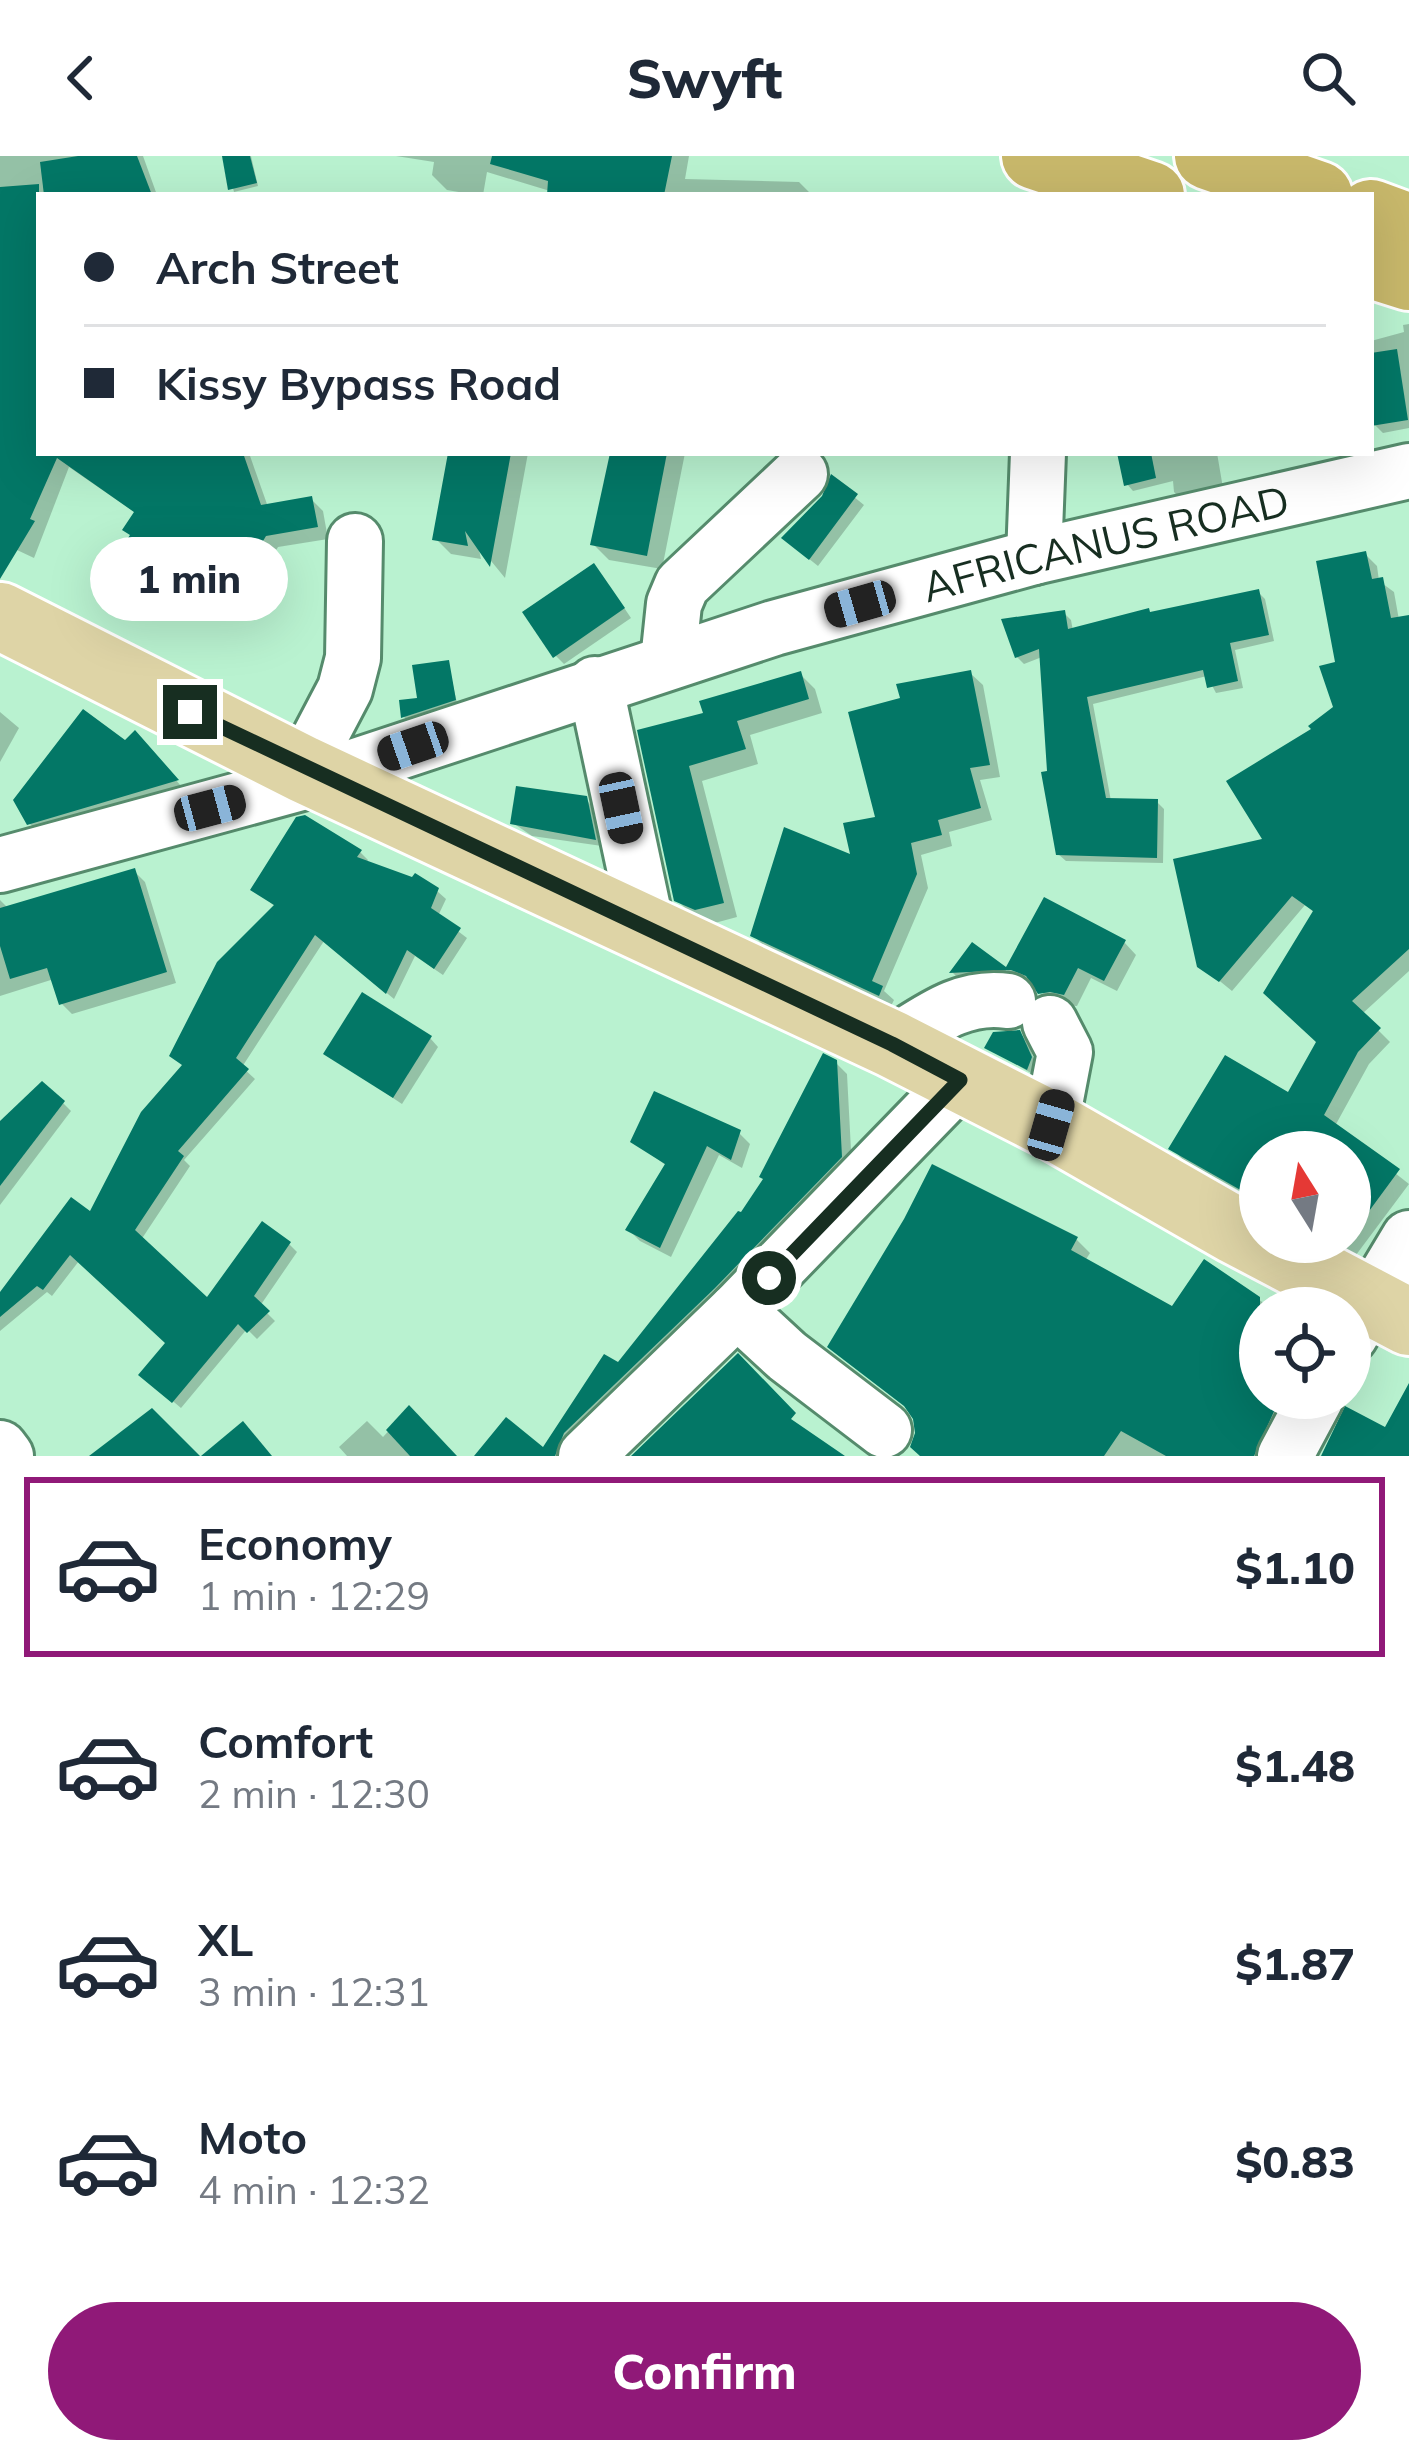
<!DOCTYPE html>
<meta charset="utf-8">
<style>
:root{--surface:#fff;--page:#f2f2f3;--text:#1f2937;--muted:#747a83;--line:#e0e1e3;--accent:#901978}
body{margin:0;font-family:Mulish,sans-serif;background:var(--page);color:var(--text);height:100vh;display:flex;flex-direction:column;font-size:45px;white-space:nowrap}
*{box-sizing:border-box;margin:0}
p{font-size:39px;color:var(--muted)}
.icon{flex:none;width:66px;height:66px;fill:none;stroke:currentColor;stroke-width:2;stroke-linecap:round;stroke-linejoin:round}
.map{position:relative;height:1300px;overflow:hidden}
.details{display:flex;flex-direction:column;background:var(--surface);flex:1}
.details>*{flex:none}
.top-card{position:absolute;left:36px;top:36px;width:1338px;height:264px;border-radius:0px;box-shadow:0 12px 48px #0002;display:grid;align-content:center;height:264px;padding:0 48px;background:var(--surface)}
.needle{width:78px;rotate:349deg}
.buttons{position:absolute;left:1239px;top:975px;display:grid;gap:24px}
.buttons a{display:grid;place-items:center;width:132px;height:132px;border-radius:50%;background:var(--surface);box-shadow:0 12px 48px #0002;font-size:60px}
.end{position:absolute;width:54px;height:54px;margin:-27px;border:15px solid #172e21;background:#fff;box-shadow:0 0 0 6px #fff}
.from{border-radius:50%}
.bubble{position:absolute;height:84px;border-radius:42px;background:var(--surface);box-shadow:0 12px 48px #0002;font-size:39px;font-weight:800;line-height:84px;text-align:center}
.car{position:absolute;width:36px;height:72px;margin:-36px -18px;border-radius:15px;box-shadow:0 0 9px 3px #0007;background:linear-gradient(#222 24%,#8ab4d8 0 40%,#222 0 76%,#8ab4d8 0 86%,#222 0)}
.top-card b{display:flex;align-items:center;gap:42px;height:114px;font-size:45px}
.top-card b+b{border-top:3px solid var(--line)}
.top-card i{width:30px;height:30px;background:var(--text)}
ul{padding:21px 0 0;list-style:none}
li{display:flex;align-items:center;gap:36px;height:180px;margin:0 24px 18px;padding:0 24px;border:6px solid transparent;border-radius:0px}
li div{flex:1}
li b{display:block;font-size:45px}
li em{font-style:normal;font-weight:800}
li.on{border-color:var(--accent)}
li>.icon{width:108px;height:108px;stroke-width:1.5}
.button{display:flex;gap:24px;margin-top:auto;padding:24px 48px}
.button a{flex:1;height:138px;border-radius:72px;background:var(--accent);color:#fff;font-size:48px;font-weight:800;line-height:138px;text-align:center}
header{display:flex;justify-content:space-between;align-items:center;height:156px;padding:0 48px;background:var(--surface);font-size:54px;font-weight:800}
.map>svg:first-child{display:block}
.shadow{fill:#0003}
.building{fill:#037766}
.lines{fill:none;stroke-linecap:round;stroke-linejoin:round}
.minor-casing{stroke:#558b6c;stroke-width:60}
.major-casing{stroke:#fff;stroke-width:72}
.highway-casing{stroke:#fff;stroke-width:72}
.minor{stroke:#fff;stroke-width:54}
.major{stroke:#ded4a6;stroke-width:66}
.highway{stroke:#c8b86b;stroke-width:66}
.route{stroke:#172e21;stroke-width:15}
.labels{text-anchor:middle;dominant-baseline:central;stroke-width:12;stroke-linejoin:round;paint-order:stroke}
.street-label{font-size:42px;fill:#172e21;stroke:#b9f2d0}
</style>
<header><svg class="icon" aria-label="back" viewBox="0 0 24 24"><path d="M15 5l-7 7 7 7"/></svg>Swyft<svg class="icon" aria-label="search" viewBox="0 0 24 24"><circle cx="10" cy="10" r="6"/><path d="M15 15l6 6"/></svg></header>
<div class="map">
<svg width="1409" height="1300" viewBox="0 0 1409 1300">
<rect width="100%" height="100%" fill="#b9f2d0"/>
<!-- shadow -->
<g class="shadow">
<polygon points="0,0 143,0 157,39 39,39 39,297 249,297 268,351 311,343 323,355 328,383 278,391 242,452 143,394 132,382 137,358 69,311 34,402 0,386"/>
<polygon points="225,0 251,0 258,30 234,36"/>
<polygon points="396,0 689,0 685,23 799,26 812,39 550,39 550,35 487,16 483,39 476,39 447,34 432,19 434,6"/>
<polygon points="1409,168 1409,272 1383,277 1374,268 1371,247 1371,185 1404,176 1403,169"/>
<polygon points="451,297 528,297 505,422 478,389 481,403 451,398 435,382"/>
<polygon points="599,297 685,297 662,413 609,404 593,388 612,299"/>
<polygon points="1120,297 1217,297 1223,332 1180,342 1174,336 1173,325 1133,335 1127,328"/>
<polygon points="832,323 864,349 818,410 793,390 825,342"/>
<polygon points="1365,398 1377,410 1379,425 1394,436 1399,464 1409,462 1409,815 1362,858 1390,886 1369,908 1335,970 1409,1028 1356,1099 1333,1086 1350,1086 1350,996 1260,996 1260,1046 1183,1004 1172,992 1289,941 1319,886 1315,757 1305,749 1232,835 1200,809 1267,685 1316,574 1337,552 1338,508"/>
<polygon points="602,419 631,462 564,508 556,500"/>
<polygon points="1258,436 1265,443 1274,485 1235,494 1243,532 1216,537 1207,520 1093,548 1111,645 1157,646 1164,653 1163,707 1066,705 1058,698 1042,501 1024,508 1017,501 1064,457 1071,464 1073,475"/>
<polygon points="448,507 457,547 407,564 404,561"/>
<polygon points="970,517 983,529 1000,621 980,624 992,664 949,676 952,690 921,699 928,732 884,835 894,844 891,850 766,792 754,780 855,703 879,663 904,545"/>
<polygon points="800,518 815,533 822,557 750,579 758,608 702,625 737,761 711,768 692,759 676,743 641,576 706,559"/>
<polygon points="0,556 19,572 0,606"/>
<polygon points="135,578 182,631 36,674 29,667"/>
<polygon points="585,643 594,652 602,690 532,680 513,667"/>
<polygon points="360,696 368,704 365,708 437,735 446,743 438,760 467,782 443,819 415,800 394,843 324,785 242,911 255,923 184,1004 190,1010 141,1084 208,1145 289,1088 297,1096 260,1150 275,1165 257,1183 247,1173 181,1252 150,1226 169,1187 79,1105 52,1140 47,1136 0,1175 0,1141 91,1060 185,910 276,751 253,733"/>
<polygon points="134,715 145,726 176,827 72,858 61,847 54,823 0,840 0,744 9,753"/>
<polygon points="1045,745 1124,786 1136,799 1117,835 1091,822 1077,850 1053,849 1035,828 1026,825 964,828 953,817 973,791 1007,815"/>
<polygon points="1019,877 1028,886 1038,916 1036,920 988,892"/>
<polygon points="430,882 438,891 402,948 327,898"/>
<polygon points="835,906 847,918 852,1013 570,1300 478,1300 506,1265 544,1295 742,1060"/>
<polygon points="63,947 71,955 0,1049 0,969"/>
<polygon points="739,977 750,988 742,1012 719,999 671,1101 640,1085 629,1074 667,1010 634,986"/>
<polygon points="933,1012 1077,1084 1090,1097 1085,1105 1173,1154 1205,1107 1271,1152 1260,1152 1260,1242 1300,1242 1270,1300 924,1300 914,1290 918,1277 907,1064"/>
<polygon points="1280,1144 1295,1152 1276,1152"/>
<polygon points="409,1253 454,1300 347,1300 339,1291 367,1265 383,1281"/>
</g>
<!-- building -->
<g class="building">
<polygon points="78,0 137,0 152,39 44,39 40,6"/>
<polygon points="222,0 250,0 257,27 228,34"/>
<polygon points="492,0 672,0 664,39 547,39 548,25 490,8"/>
<polygon points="39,28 39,297 243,297 261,349 312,340 318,371 266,380 229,442 128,382 130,379 122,374 134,356 57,302 30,363 35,365 0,423 0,31"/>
<polygon points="1397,193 1408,264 1371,270 1371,197"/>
<polygon points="448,297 511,297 490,411 465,375 468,390 432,384"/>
<polygon points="610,297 667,297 647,400 590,389"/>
<polygon points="1117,297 1151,297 1156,322 1124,330"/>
<polygon points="831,318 858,338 809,404 781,382 822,340"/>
<polygon points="1366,395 1372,423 1383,421 1391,462 1409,459 1409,793 1352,845 1381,872 1358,896 1324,959 1400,1013 1350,1081 1350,996 1260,996 1260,1045 1168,993 1225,899 1288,936 1316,886 1263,837 1313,755 1292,740 1219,826 1197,811 1173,703 1262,683 1226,625 1311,573 1308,570 1333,551 1319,510 1335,506 1316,405"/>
<polygon points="594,407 625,452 553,502 522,456"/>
<polygon points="1259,433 1269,479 1230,487 1238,525 1207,532 1203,514 1087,541 1106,642 1158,643 1157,702 1056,699 1041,616 1047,615 1039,493 1015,502 1001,463 1065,454 1068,473 1149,452 1150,456"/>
<polygon points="449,504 456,544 401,562 399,544 417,542 412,509"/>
<polygon points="971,514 990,609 970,612 981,652 938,664 942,679 911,687 917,718 872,825 883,830 879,840 750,780 784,671 850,698 843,667 875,661 848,556 900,542 896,528"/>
<polygon points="801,515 809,543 737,565 746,593 689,610 724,747 695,754 674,745 637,574 703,557 699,545"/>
<polygon points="83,553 125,584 135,574 179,624 27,669 13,644"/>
<polygon points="516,630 587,640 596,684 510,668"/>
<polygon points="305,659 362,694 357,701 412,721 415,717 439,732 431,752 461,772 434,813 407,794 386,838 315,779 236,902 249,913 178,995 184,1000 135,1074 207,1141 262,1065 291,1086 254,1140 270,1155 247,1177 238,1168 172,1247 138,1219 165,1187 70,1099 43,1134 37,1130 0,1161 0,1136 71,1041 90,1055 141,956 182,909 169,900 217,806 274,749 250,734 296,661"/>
<polygon points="135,712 167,816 59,849 47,812 10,823 0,790 0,752"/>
<polygon points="1044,741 1126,784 1104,825 1078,812 1064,839 1050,836 1038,838 1026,820 1011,814 949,817 972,786 1006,811"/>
<polygon points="362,836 432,880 393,942 323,898"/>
<polygon points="1020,874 1032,901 1027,914 984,892 993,876"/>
<polygon points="823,897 837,904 842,1001 715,1132 564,1277 555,1300 474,1300 506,1261 543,1291 604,1198 618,1206 738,1055 741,1056 763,1023 759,1021"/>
<polygon points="42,925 65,945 0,1030 0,965"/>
<polygon points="654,935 741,974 731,1004 707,990 660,1092 625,1074 665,1008 630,986"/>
<polygon points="932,1008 1078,1081 1071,1094 1172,1150 1204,1103 1260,1141 1260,1242 1280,1242 1254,1300 1166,1300 1121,1275 1104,1300 920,1300 910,1291 915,1277 913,1263 904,1250 827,1191 904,1063"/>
<polygon points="738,1197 796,1257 791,1263 845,1300 631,1300"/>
<polygon points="1409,1227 1409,1300 1321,1300 1345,1250 1385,1271"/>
<polygon points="409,1249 457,1300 410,1300 386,1274"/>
<polygon points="152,1252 200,1300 89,1300"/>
<polygon points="243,1265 272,1300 201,1300"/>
</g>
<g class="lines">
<!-- minor casing -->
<g class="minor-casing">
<g id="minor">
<polyline points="1034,401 1038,297"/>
<polyline points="668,505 674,448 682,429 800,318"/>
<polyline points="595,528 648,776"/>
<polyline points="303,613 345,533 353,502 355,385"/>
<path id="s1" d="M0 709 323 621 774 472 1034 401 1409 315"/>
<polyline points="1050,867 1065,896 1051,969"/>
<path d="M892 888C929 865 962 838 1008 845"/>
<polyline points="737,1154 787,1200 884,1274"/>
<polyline points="1350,1180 1409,1082"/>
<polyline points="0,1292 6,1300"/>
<polyline points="586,1300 737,1154 960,924"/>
<polyline points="1285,1300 1316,1242"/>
</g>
</g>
<!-- major casing -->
<g class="major-casing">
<polyline id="major" points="0,460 303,613 892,888 1051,969 1236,1075 1409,1166"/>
</g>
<!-- highway casing -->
<g class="highway-casing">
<g id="highway">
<polyline points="1035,0 1151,39"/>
<polyline points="1208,0 1319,39"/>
<polyline points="1371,57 1409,71"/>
<polyline points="1371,109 1409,121"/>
</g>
</g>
<!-- minor -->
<use href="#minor" class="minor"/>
<!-- major -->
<use href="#major" class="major"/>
<!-- highway -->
<use href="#highway" class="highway"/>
</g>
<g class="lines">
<!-- route -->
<polyline class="route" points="190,556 892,888 960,924 769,1122"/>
</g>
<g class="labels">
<!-- street labels -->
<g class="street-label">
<text stroke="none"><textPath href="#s1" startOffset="1152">AFRICANUS ROAD</textPath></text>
</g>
</g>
</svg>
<div class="buttons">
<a><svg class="needle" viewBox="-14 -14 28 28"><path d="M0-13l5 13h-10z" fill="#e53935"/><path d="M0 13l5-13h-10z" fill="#747a83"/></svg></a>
<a><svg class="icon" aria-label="locate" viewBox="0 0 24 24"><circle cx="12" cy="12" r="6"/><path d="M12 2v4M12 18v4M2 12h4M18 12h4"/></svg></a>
</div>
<i class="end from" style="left:769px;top:1122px"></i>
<i class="end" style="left:190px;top:556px"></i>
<div class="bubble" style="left:90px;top:381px;width:198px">1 min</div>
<i class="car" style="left:860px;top:448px;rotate:254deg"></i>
<i class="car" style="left:413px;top:590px;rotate:251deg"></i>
<i class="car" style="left:210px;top:652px;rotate:75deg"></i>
<i class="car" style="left:621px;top:652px;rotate:168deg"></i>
<i class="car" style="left:1051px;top:969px;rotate:16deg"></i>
<div class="top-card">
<b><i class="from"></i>Arch Street</b>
<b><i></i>Kissy Bypass Road</b>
</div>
</div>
<section class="details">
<ul>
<li class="on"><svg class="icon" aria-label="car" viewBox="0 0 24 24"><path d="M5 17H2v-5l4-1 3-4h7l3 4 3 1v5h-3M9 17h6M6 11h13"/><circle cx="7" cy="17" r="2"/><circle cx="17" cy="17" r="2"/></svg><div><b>Economy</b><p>1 min · 12:29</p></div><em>$1.10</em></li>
<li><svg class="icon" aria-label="car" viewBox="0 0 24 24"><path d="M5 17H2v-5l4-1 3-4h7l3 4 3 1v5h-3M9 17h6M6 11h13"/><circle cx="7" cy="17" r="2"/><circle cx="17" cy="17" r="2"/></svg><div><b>Comfort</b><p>2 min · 12:30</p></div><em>$1.48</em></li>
<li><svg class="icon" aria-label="car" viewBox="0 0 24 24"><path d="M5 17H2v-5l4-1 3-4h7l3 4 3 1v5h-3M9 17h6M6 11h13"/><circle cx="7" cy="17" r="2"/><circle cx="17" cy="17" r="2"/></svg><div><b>XL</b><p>3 min · 12:31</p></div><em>$1.87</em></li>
<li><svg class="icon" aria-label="car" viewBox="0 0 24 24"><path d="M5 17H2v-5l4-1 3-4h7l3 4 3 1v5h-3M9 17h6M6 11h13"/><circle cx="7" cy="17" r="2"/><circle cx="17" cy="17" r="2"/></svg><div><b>Moto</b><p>4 min · 12:32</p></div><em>$0.83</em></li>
</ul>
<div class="button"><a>Confirm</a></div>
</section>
